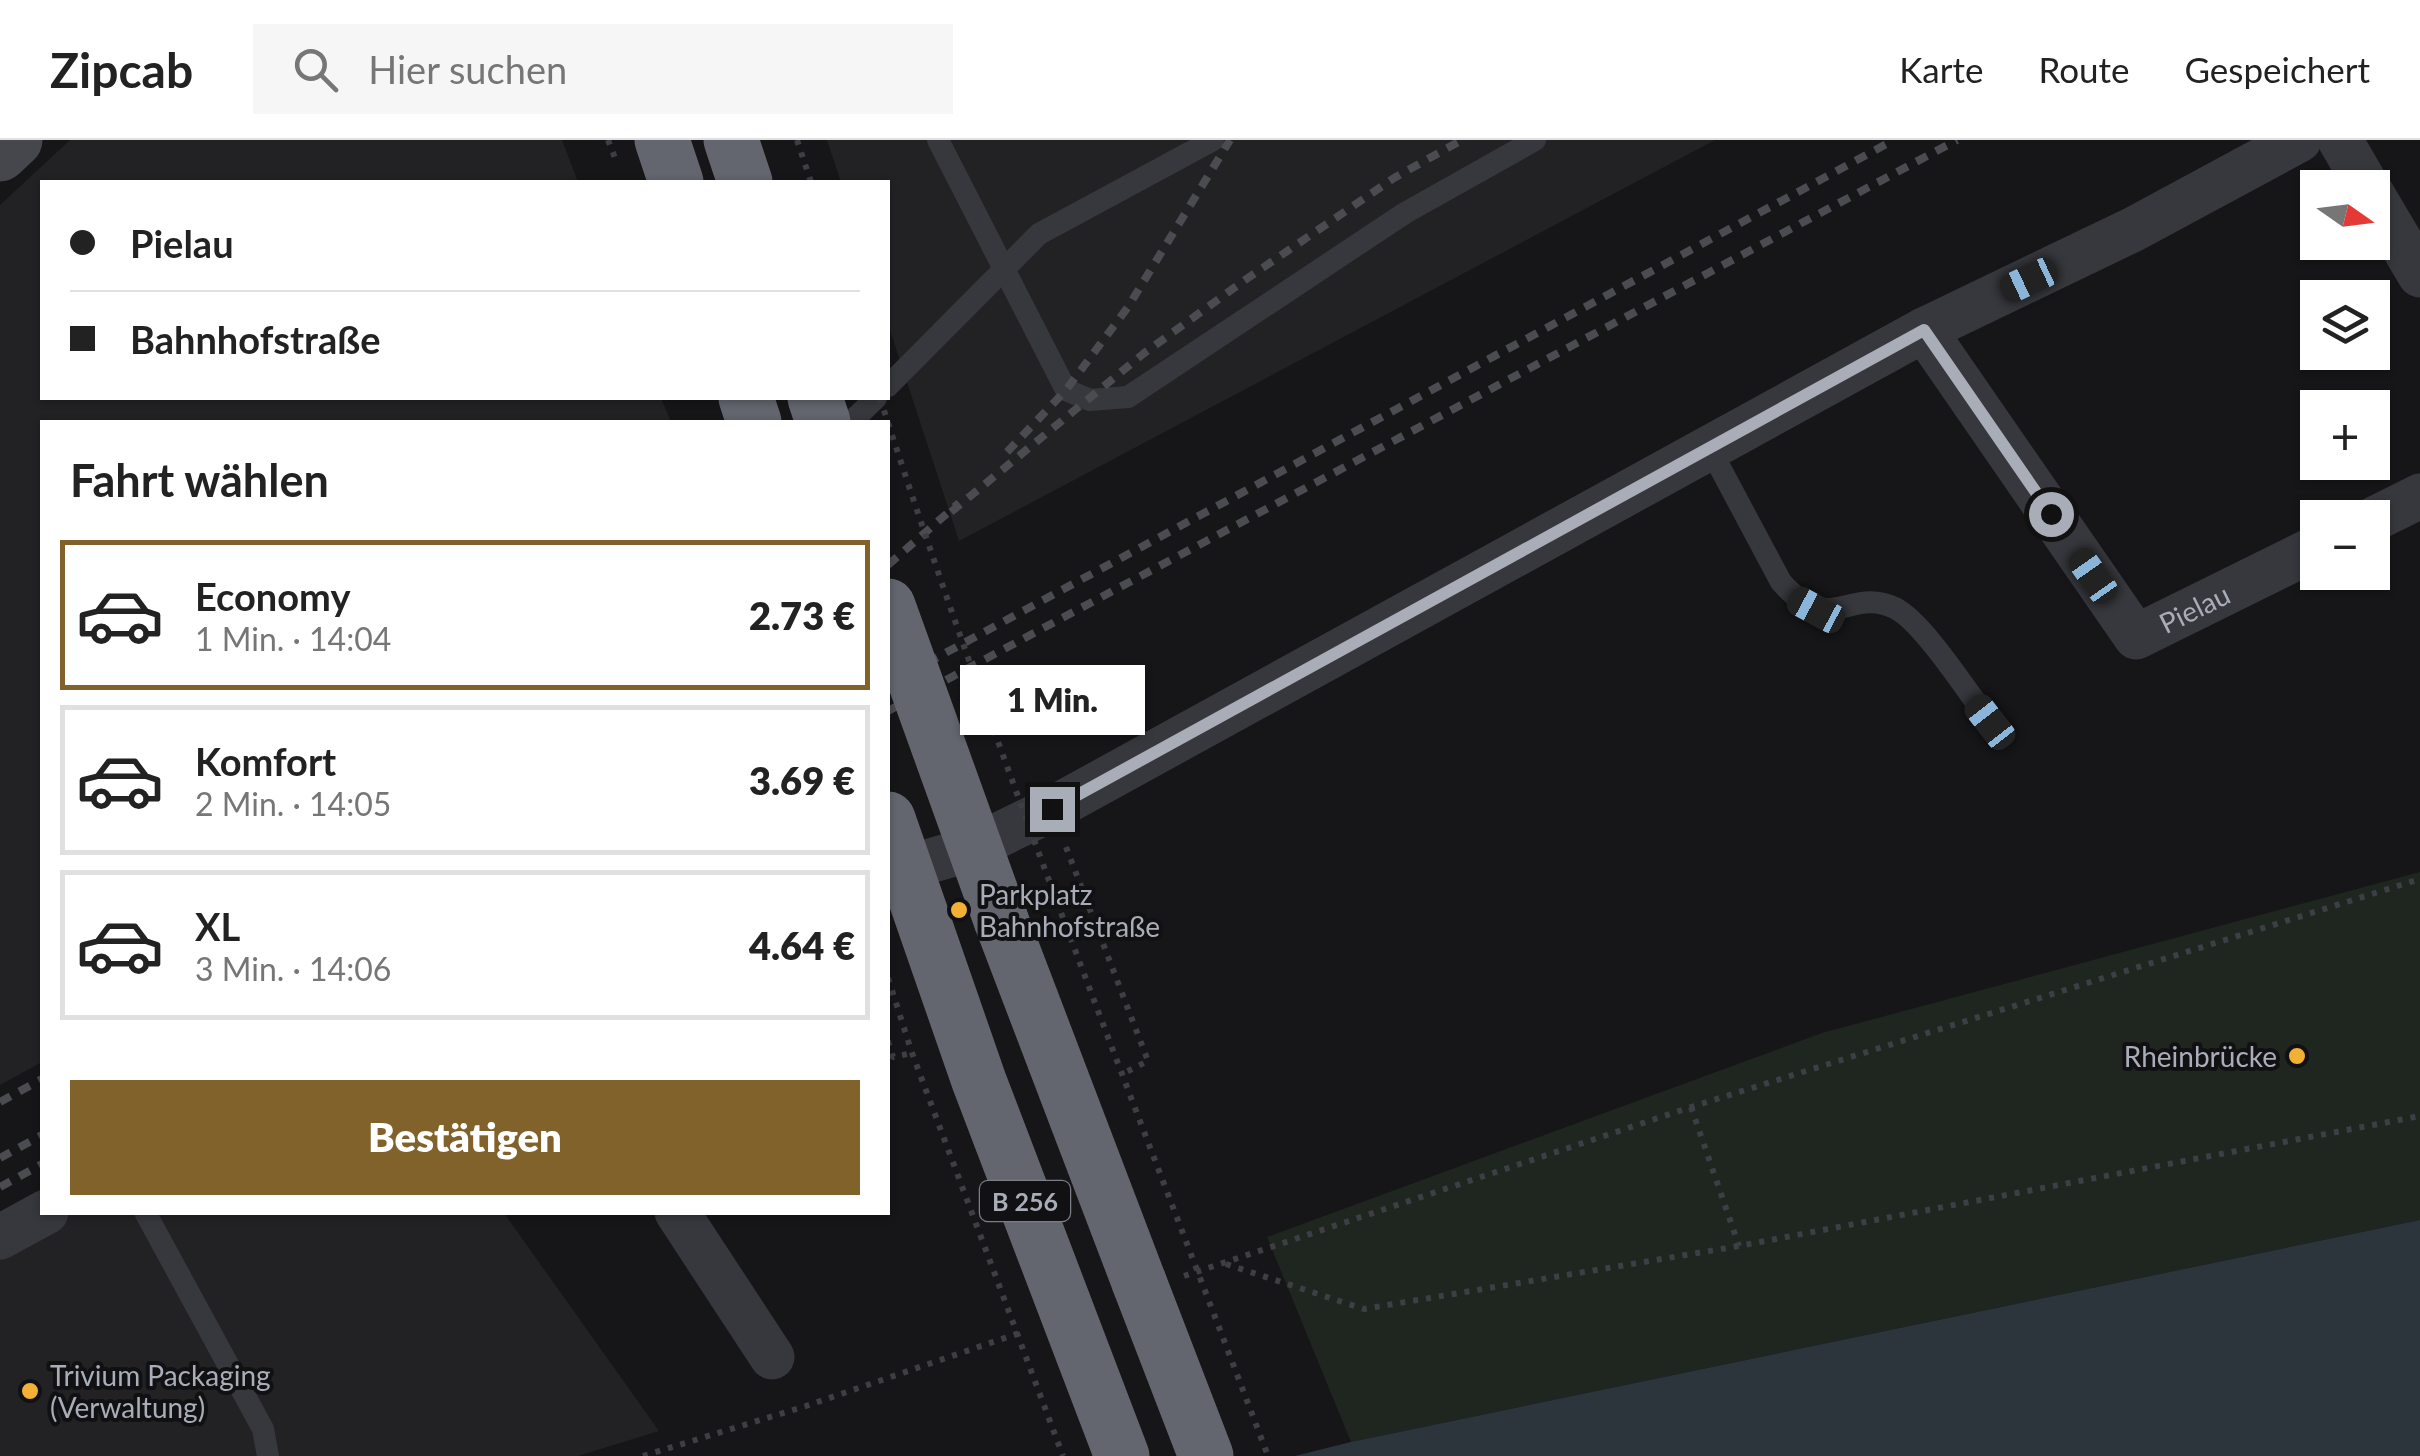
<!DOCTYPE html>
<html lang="de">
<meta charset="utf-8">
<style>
:root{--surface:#fff;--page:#f6f6f6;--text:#222;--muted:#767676;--line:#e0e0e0;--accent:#80622a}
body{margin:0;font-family:Lato,sans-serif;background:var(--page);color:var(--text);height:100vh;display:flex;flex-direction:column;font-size:38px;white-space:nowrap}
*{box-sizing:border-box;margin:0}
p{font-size:32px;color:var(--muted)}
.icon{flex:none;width:55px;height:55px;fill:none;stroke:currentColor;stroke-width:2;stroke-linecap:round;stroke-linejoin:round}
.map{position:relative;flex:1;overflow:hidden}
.panel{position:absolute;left:40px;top:280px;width:850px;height:795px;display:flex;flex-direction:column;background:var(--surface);border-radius:0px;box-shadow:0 2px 8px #0004}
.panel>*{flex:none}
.guide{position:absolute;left:40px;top:40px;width:850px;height:220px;border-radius:0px;box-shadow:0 2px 8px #0004;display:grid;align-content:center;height:220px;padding:0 30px;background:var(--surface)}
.needle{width:65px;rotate:104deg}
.buttons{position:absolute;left:2300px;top:30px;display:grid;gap:20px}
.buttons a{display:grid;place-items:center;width:90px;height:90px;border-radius:0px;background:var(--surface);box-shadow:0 2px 8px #0004;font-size:50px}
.end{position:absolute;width:45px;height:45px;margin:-22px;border:12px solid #a8adb8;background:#111;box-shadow:0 0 0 5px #111}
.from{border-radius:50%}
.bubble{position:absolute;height:70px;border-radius:0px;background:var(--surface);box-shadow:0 2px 8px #0004;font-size:32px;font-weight:800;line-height:70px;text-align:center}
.car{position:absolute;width:30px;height:60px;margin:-30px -15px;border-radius:12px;box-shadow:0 0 8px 2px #0007;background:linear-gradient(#222 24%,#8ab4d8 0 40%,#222 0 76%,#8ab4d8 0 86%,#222 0)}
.guide b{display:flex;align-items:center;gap:35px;height:95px;font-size:38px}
.guide b+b{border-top:2px solid var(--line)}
.guide i{width:25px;height:25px;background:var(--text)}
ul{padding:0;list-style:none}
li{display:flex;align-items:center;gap:30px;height:150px;margin:0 20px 15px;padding:0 10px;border:5px solid var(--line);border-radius:0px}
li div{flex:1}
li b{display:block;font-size:38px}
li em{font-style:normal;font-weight:800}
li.current{border-color:var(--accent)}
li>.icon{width:90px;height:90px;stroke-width:1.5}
h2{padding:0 30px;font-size:45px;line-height:120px}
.primary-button{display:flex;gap:20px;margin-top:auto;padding:20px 30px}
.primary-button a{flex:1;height:115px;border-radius:0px;background:var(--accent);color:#fff;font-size:40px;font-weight:800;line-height:115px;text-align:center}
header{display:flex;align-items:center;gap:60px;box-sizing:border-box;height:140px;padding:0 50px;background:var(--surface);border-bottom:2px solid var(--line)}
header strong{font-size:48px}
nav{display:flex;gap:55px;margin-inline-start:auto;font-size:35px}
.search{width:700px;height:90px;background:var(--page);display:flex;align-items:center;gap:25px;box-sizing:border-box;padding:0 35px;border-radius:0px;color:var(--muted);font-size:38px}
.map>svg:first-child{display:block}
.built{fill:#222225}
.green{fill:#1e261f}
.water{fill:#2c353c}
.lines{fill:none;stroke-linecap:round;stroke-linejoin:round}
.path{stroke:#3d3f44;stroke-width:6;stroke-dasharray:5 8;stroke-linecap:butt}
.lane{stroke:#37383d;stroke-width:22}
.street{stroke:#37383d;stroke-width:45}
.secondary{stroke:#45474d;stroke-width:55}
.highway{stroke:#63666e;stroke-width:55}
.rail{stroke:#4a4c52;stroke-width:8;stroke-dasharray:12 10;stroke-linecap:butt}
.path-bridge{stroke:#3d3f44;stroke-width:6;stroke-dasharray:5 8;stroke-linecap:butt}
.highway-bridge{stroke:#63666e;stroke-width:55}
.route{stroke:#a8adb8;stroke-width:12}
.poi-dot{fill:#f2b134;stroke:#111113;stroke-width:4}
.labels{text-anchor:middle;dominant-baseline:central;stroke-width:8;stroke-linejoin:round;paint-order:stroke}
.shield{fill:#111113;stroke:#7b7e86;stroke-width:2.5}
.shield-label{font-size:25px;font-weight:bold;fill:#a8adb8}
.street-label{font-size:28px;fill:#a8adb8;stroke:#111113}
.poi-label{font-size:28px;fill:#a8adb8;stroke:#111113;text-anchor:start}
</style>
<header>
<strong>Zipcab</strong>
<div class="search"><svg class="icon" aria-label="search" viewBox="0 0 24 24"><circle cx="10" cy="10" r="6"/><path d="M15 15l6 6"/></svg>Hier suchen</div>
<nav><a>Karte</a><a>Route</a><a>Gespeichert</a></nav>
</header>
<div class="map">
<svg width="2420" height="1316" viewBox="0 0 2420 1316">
<rect width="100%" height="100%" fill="#161618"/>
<!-- built -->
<g class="built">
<polygon points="70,0 562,0 578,42 42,42 42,258 661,258 671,282 42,282 42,922 0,945 0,65"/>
<polygon points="827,0 1715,0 959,401 888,184 888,42 841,42"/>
<polygon points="65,1073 504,1073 659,1291 578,1316 0,1316 0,1106"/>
</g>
<!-- green -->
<polygon class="green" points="2420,732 2420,1080 1351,1302 1267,1097 1822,893"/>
<!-- water -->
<polygon class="water" points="2420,1080 2420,1316 1295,1316 1351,1302"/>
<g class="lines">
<!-- path -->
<g class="path">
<polyline points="608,0 615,18"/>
<polyline points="797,0 811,42"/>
<polyline points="1066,707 1148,921 1122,934"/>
<polyline points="888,901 893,917 912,913"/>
<polyline points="1691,967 1739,1106"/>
<polyline points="1226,1124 1364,1169 1739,1106 2420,976"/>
<polyline points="1184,1136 1691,967 2420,739"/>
<polyline points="643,1316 806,1266 1025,1191"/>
</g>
<!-- lane -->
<g class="lane">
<polyline points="938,0 1066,250 1090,260 1128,257 1405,73 1535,0"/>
<polyline points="888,246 1039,94 1213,0"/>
<polyline points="851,282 876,258"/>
<path d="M1709 307 1781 442C1831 498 1849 446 1895 468 1923 482 1969 554 1990 582"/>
<polyline points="145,1072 263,1289 268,1316"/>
</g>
<!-- street -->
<g class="street">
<polyline points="2340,0 2368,48"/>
<polyline points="2372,54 2420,135"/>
<path id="s1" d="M1924 190 2136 497 2318 407"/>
<polyline points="2372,380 2420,356"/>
<polyline points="888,733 968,710 1052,669 1924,190 2134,89 2299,0"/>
<polyline points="677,1072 772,1217"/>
<polyline points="0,1097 46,1072"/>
</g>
<!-- secondary -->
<polyline class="secondary" points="0,14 15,0"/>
<!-- highway -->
<g class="highway">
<polyline points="662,0 676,42"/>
<polyline points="731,0 745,42"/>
<polyline points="746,258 754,282"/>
<polyline points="815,258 823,282"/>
<polyline points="1001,780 1139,1142"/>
</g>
<!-- rail -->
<g class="rail">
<polyline points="1007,312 1066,250 1128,167 1230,0"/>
<polyline points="951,372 1143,214 1245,140 1394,38 1462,0"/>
<polyline points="888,425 959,363"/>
<polyline points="888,544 1894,0"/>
<polyline points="888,571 1957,0"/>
<polyline points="0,962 42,939"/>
<polyline points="0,1018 42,995"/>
<polyline points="0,1047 42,1024"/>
</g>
<!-- path-bridge -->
<g class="path-bridge">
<path d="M880 258C995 615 1135 965 1268 1316"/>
<polyline points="888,838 912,913 1063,1316"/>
</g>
<!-- highway-bridge -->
<g class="highway-bridge">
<polyline points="888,466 1001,780"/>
<polyline points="888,679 979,941 1122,1316"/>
<polyline points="1139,1142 1206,1316"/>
</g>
</g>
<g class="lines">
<!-- route -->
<polyline class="route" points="1052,669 1924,190 2051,374"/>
</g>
<!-- markers -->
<g class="poi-dot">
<circle cx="959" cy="770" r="10"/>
<circle cx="2297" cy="916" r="10"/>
<circle cx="30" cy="1251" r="10"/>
</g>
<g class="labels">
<!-- shield labels -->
<rect class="shield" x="980" y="1041" width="90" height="40" rx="8"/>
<g class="shield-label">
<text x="1025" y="1061">B 256</text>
</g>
<!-- street labels -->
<g class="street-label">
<text stroke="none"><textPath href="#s1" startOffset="438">Pielau</textPath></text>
</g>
<!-- poi labels -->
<g class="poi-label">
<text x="979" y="754">Parkplatz<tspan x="979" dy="32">Bahnhofstraße</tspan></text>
<text x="2277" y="916" text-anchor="end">Rheinbrücke</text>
<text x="50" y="1235">Trivium Packaging<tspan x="50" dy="32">(Verwaltung)</tspan></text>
</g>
</g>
</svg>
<div class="buttons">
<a><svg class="needle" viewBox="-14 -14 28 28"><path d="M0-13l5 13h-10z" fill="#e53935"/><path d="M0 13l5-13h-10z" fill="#767676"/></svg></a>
<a><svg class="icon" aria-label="layers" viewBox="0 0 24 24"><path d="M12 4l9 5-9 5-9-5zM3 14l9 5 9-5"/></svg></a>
<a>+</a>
<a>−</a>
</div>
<i class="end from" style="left:2051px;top:374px"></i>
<i class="end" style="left:1052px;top:669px"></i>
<div class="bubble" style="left:960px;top:525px;width:185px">1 Min.</div>
<i class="car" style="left:2029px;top:140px;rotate:245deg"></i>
<i class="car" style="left:2093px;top:436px;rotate:325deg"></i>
<i class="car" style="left:1816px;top:470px;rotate:298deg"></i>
<i class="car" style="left:1990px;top:582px;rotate:322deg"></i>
<div class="guide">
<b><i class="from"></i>Pielau</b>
<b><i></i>Bahnhofstraße</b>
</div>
<section class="panel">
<h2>Fahrt wählen</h2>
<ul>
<li class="current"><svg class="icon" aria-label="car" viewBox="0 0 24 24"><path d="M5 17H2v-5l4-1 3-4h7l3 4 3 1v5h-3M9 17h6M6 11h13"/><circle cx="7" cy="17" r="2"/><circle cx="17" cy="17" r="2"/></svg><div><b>Economy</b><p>1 Min. · 14:04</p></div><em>2.73 €</em></li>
<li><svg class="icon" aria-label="car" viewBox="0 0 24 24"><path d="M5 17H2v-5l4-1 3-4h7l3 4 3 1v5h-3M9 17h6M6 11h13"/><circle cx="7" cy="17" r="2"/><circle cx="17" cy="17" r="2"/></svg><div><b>Komfort</b><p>2 Min. · 14:05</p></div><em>3.69 €</em></li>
<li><svg class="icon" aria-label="car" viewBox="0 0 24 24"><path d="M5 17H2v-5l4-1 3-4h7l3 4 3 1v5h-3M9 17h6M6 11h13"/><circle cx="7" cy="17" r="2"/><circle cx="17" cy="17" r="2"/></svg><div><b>XL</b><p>3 Min. · 14:06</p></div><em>4.64 €</em></li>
</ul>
<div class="primary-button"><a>Bestätigen</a></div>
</section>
</div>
